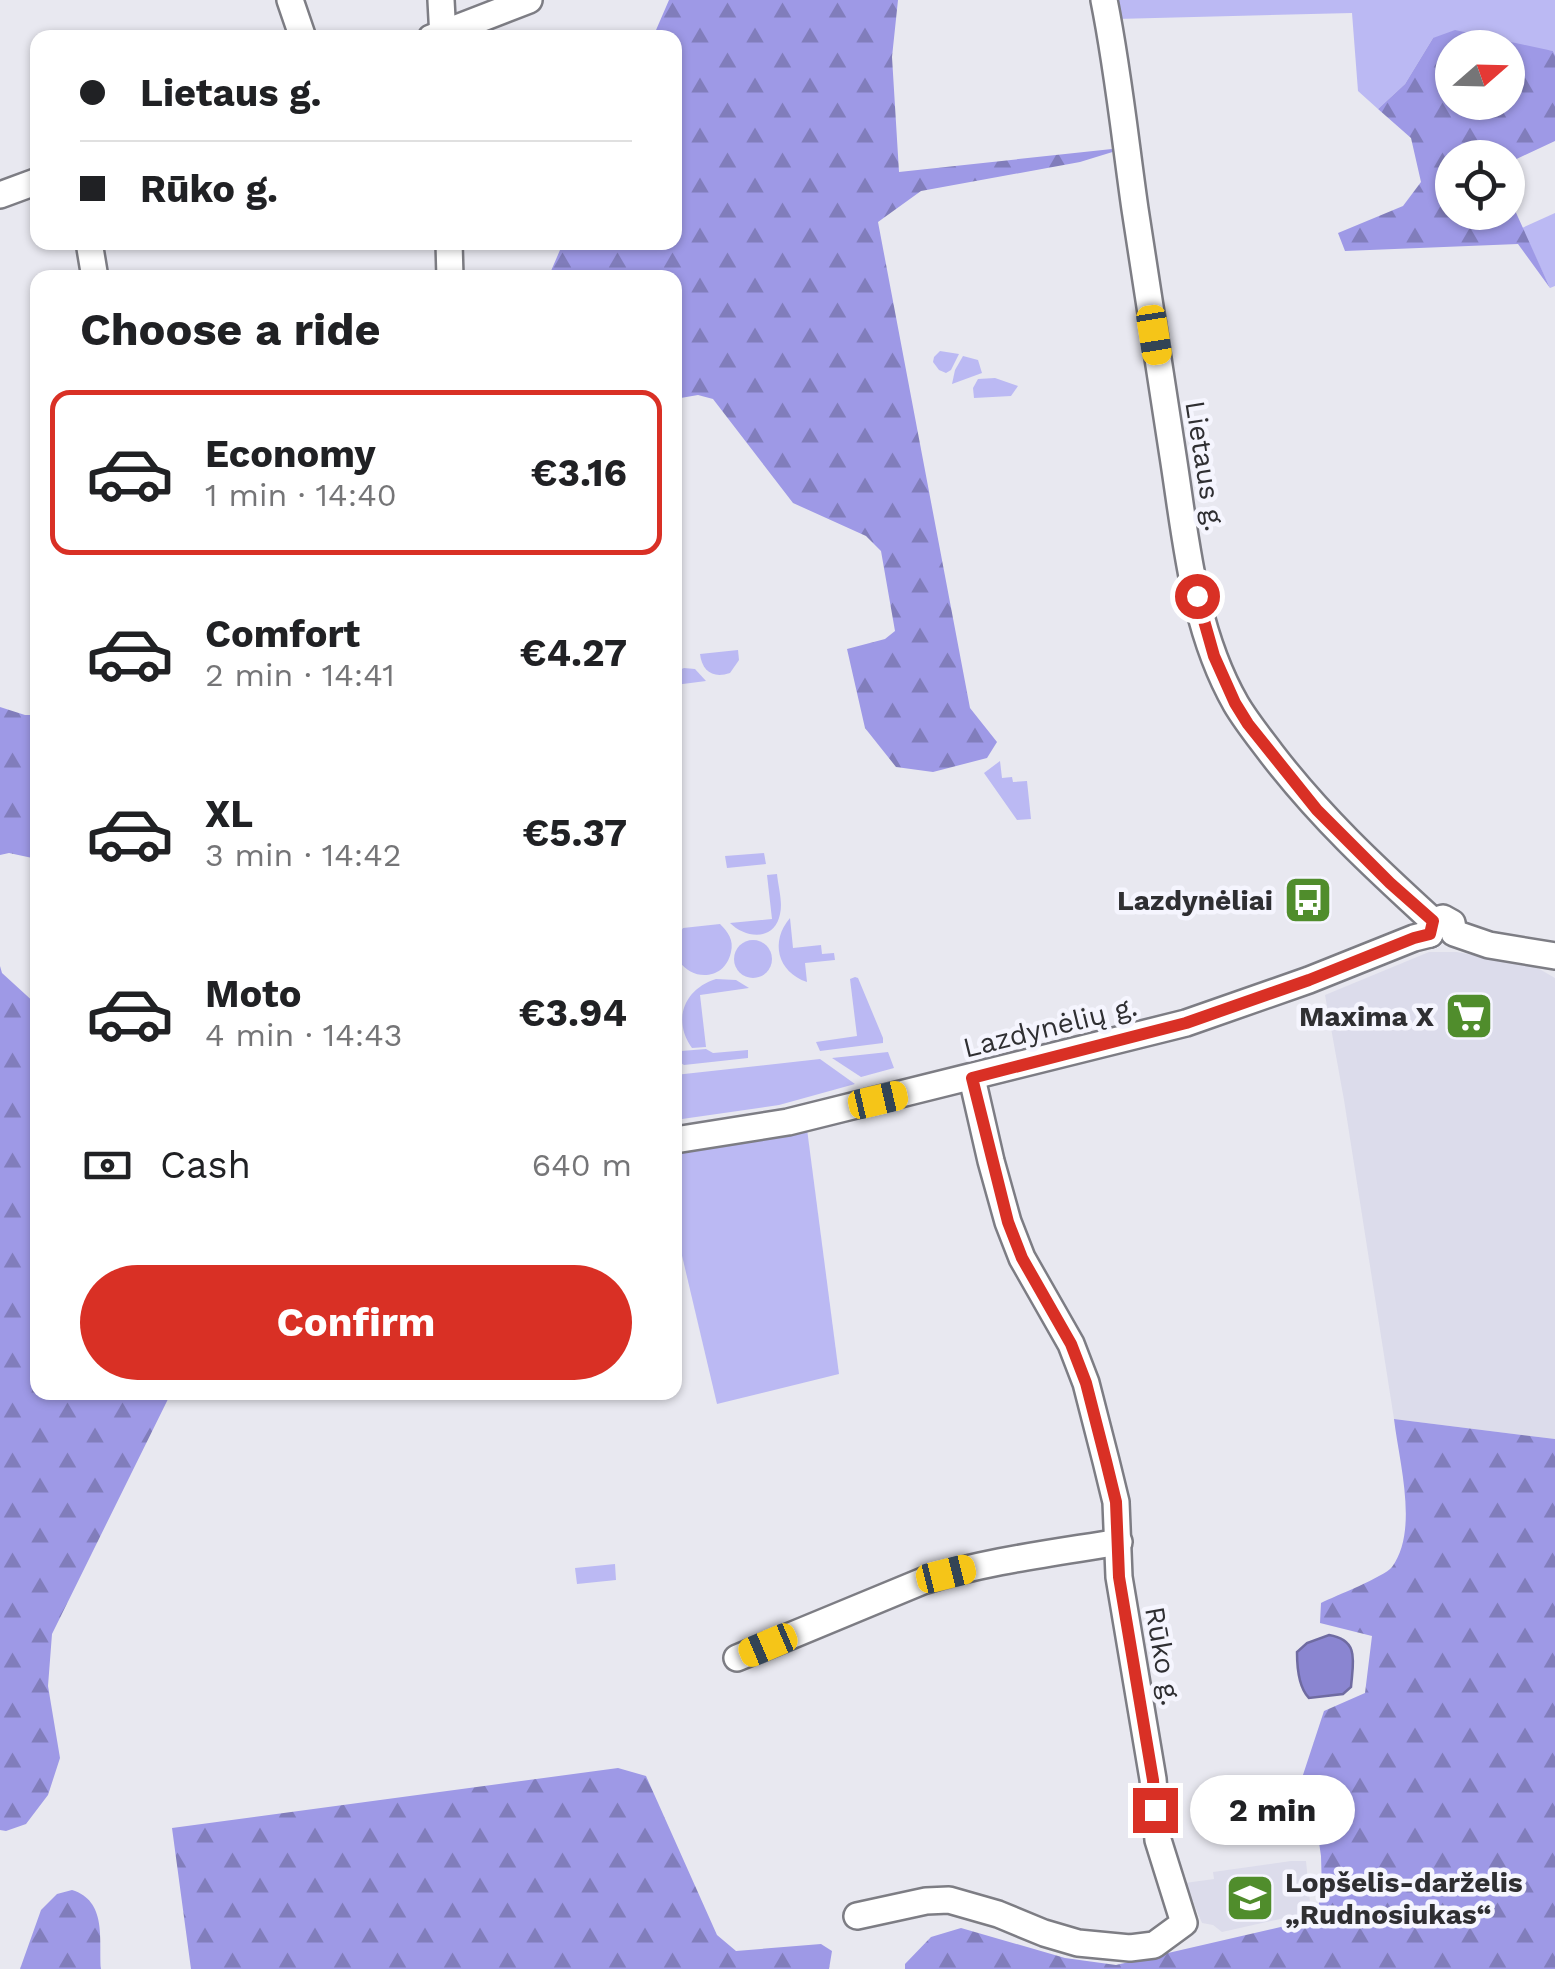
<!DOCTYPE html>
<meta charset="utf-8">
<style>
:root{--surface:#fff;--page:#f6f6f6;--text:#202124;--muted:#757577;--line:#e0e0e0;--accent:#d93025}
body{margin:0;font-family:"Work Sans",sans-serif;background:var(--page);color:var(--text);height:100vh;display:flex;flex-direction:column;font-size:38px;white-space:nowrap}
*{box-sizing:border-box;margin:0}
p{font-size:32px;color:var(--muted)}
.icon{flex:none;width:55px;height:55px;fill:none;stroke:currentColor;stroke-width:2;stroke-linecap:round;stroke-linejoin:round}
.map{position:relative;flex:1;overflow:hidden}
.panel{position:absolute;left:30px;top:270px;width:652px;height:1130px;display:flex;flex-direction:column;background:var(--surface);border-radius:20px;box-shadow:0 2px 8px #0004}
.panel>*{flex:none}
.banner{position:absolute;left:30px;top:30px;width:652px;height:220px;border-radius:20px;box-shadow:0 2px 8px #0004;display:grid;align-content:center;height:220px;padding:0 50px;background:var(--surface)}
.needle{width:65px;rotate:70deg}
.tools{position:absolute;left:1435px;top:30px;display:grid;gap:20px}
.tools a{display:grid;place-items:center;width:90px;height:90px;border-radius:50%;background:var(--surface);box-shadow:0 2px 8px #0004;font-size:50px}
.end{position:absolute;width:45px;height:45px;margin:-22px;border:12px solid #d93025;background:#fff;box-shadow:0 0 0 5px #fff}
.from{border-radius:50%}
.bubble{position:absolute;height:70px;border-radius:35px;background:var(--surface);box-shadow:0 2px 8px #0004;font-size:32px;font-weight:700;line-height:70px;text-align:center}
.car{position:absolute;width:30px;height:60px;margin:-30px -15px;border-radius:12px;box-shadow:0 0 8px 2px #0007;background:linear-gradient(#f5c518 24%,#345 0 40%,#f5c518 0 76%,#345 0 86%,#f5c518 0)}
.banner b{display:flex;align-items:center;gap:35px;height:95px;font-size:38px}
.banner b+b{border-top:2px solid var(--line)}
.banner i{width:25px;height:25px;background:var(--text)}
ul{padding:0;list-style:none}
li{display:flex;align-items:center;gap:30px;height:165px;margin:0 20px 15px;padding:0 30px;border:5px solid transparent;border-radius:20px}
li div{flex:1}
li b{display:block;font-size:38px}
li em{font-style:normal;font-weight:700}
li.selected{border-color:var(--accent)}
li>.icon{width:90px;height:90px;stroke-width:1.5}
h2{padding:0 50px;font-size:45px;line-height:120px}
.pay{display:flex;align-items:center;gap:25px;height:110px;padding:0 50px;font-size:38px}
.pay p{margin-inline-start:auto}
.cta{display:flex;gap:20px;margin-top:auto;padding:20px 50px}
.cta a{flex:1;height:115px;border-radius:60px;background:var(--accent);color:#fff;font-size:40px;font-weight:700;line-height:115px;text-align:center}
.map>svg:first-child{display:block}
.built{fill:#dcdceb}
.green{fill:#bbb9f3}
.forest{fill:url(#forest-firs);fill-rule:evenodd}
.water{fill:#8a85d1;stroke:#6f6ba1;stroke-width:2.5}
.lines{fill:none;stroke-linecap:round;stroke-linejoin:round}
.minor-casing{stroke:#7d7d84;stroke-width:30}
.minor{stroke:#fff;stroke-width:25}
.route{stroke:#d93025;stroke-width:12}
.labels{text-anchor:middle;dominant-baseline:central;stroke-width:9;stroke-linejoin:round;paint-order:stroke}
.street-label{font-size:28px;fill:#2f2f32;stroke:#f5f5fe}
.poi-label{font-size:28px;font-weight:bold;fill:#2f2f32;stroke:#f5f5fe;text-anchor:end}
</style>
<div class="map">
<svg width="1555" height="1969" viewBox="0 0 1555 1969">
<defs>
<pattern id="forest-firs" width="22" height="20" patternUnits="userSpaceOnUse" patternTransform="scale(2.5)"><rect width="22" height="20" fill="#9e99e6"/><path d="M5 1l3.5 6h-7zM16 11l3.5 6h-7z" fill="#817dbb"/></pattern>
</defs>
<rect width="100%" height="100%" fill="#e8e8f0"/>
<!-- built -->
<g class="built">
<polygon points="1429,952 1457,952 1536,967 1555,978 1555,1439 1394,1419 1344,1100 1325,995"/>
<polygon points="1291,1861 1306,1861 1311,1912 1222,1932 1213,1925 1202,1923 1185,1883 1214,1879 1213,1872"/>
</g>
<!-- green -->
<g class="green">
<polygon points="1113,0 1555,0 1555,55 1553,51 1433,38 1405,84 1378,109 1358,91 1352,13 1116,19"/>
<polygon points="1555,213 1555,286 1550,288 1522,228"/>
<polygon points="940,351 959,354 951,370 946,373 939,370 933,362 934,357"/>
<polygon points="963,356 978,360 982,373 952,384 955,370"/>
<polygon points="995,378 1018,386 1011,396 974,398 973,388 978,379"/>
<path d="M738 650 739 660 730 673C713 679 702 671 700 654Z"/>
<polygon points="684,668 695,669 706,681 675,685 675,672"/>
<polygon points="1000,761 1002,778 1012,777 1013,782 1027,781 1031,819 1017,820 984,773"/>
<polygon points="764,853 766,864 727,868 725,856"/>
<path d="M777 874C778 886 783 902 780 914 775 941 746 939 730 923L772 919 767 875Z"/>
<path d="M790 918 793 948 821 945 822 954 834 953 835 960 805 963 807 982C777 972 770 941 790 918Z"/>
<path d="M720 924C728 932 734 940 731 952 721 996 655 971 683 928Z"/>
<circle cx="753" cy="959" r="19"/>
<polygon points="855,977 858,978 883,1038 883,1043 820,1051 816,1042 857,1036 850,979"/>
<path d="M716 979 736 980 749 988 700 995 706 1047 692 1048C672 1020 684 989 716 979Z"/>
<polygon points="706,1049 713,1053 748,1050 748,1058 684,1065 681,1063 681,1051"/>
<polygon points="888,1052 894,1068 861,1077 832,1058"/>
<polygon points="820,1059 855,1084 779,1105 675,1120 675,1075"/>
<polygon points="807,1129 839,1374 717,1404 675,1226 675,1150"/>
<polygon points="615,1564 616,1580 577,1584 575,1568"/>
</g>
<!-- forest -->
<g class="forest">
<polygon points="669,0 898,0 892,57 899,172 1112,149 1119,150 1080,162 921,191 878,222 970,708 997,742 987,758 933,772 896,767 865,728 847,649 885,639 895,631 881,551 866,536 793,503 713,399 698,395 675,399 675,278 548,278 563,243 675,242 675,38 653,37"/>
<path d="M1455 30 1553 51 1555 55V141L1508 163V158H1452V212H1508V195L1550 288 1518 244 1345 251 1338 233 1403 206 1421 182 1411 138 1378 109 1405 84 1433 38ZM1452 48H1508V102H1452Z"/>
<polygon points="0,707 25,715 37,715 37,859 9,853 0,855"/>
<polygon points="0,966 2,973 37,1005 38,1392 171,1393 52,1634 48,1686 60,1758 48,1795 26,1824 6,1831 0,1830"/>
<path d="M1394 1419 1555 1439V1969H905V1964L931 1937 961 1928 1065 1958 1116 1965 1315 1919 1322 1891 1321 1856 1315 1815 1306 1803 1300 1784 1324 1711 1365 1693 1372 1636 1320 1623 1321 1603C1335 1596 1384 1577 1392 1567 1419 1530 1399 1462 1394 1419Z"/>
<polygon points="618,1768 646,1776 717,1935 736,1951 821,1944 832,1951 829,1969 191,1969 172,1828"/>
<path d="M72 1890C107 1901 99 1938 101 1969H20L41 1910 57 1894Z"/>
</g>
<!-- water -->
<path class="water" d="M1329 1635C1360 1640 1353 1662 1351 1687L1343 1694 1309 1698C1299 1688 1297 1666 1297 1652L1307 1643Z"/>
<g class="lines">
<!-- minor casing -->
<g class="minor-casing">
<g id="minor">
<polyline points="290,0 303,38"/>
<polyline points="441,0 443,38"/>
<path d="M1104 0C1118 69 1125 139 1135 209 1147 292 1160 374 1173 456 1186 539 1193 629 1236 704 1246 721 1259 737 1271 753 1320 817 1374 867 1433 921"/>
<polyline points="431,38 529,0"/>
<polyline points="0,195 38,181"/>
<polyline points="89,242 95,278"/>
<polyline points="449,242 450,278"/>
<polyline points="1430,934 1429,929 1433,921 1443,918 1452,923 1454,933 1489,945 1555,956"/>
<polyline points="675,1140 788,1122 1186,1023 1309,980 1414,938 1430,934"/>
<path d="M737 1658 923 1581C986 1561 1053 1553 1119 1542"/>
<polyline points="857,1916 926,1901 949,1900 998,1914 1044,1933 1078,1943 1130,1948 1154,1945 1184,1923 1158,1840 1153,1779 1119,1577 1116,1502 1106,1461 1086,1383 1071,1344 1022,1258 1008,1222 991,1161 972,1078"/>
</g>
</g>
<!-- minor -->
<use href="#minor" class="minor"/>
</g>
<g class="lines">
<!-- route -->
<polyline class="route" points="1155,1810 1153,1780 1119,1577 1116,1502 1106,1461 1086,1383 1071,1344 1022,1258 1008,1222 972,1078 1186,1023 1309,980 1414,938 1430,934 1433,921 1390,883 1317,810 1248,724 1235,703 1214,656 1197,596"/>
</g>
<!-- icons -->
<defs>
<g id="bus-square" transform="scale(2.5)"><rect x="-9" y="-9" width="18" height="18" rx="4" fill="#508d2c" stroke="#f5f5fe"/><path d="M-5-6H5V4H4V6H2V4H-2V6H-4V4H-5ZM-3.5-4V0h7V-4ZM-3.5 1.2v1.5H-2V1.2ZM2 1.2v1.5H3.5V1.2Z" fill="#fff"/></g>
<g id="supermarket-square" transform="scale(2.5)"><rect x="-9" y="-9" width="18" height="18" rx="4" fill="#508d2c" stroke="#f5f5fe"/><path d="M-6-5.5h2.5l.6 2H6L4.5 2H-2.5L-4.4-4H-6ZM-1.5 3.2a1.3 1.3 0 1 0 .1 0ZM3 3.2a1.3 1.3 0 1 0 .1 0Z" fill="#fff"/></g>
<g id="school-square" transform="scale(2.5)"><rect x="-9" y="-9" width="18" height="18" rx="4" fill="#508d2c" stroke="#f5f5fe"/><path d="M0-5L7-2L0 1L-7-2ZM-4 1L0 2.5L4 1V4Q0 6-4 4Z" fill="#fff"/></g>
</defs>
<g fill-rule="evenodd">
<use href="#bus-square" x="1308" y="900"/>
<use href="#supermarket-square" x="1469" y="1016"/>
<use href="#school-square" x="1250" y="1898"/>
</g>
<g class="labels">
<!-- street labels -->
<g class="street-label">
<text transform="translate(1205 466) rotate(81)">Lietaus g.</text>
<text transform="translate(1050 1027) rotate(-14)">Lazdynėlių g.</text>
<text transform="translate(1163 1656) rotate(80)">Rūko g.</text>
</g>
<!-- poi labels -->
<g class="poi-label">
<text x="1273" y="900">Lazdynėliai</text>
<text x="1434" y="1016">Maxima X</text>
<text x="1285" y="1882" text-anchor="start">Lopšelis-darželis<tspan x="1285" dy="32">„Rudnosiukas“</tspan></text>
</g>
</g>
</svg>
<div class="tools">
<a><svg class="needle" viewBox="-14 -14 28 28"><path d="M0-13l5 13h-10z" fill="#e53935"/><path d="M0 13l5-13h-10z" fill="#757577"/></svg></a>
<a><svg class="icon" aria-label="locate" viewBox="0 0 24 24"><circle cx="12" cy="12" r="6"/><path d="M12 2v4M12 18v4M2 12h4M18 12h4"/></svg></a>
</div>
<i class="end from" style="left:1197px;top:596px"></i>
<i class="end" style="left:1155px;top:1810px"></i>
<div class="bubble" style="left:1190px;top:1775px;width:165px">2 min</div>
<i class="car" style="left:1154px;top:335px;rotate:171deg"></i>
<i class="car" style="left:878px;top:1100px;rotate:77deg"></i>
<i class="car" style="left:946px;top:1574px;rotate:76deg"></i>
<i class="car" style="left:768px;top:1645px;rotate:247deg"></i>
<div class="banner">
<b><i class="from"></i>Lietaus g.</b>
<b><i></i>Rūko g.</b>
</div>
<section class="panel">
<h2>Choose a ride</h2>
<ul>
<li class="selected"><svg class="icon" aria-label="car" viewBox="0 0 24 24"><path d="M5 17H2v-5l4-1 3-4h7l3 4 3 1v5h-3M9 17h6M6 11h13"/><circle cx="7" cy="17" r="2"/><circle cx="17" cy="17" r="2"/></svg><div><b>Economy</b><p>1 min · 14:40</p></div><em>€3.16</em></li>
<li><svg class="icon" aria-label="car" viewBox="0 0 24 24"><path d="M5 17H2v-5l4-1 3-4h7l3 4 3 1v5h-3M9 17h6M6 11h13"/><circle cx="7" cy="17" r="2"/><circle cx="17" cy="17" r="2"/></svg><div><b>Comfort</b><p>2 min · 14:41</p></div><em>€4.27</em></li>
<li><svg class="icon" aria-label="car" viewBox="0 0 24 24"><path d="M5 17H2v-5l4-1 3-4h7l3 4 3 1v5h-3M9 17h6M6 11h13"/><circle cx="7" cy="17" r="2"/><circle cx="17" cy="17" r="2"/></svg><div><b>XL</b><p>3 min · 14:42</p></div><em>€5.37</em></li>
<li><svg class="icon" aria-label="car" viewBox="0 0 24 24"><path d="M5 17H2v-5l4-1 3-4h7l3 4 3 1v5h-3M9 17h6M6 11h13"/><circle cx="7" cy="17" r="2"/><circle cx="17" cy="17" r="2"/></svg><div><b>Moto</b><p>4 min · 14:43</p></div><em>€3.94</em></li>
</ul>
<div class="pay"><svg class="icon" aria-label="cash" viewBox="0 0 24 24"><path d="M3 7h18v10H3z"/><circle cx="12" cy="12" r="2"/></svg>Cash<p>640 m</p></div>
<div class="cta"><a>Confirm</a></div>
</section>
</div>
